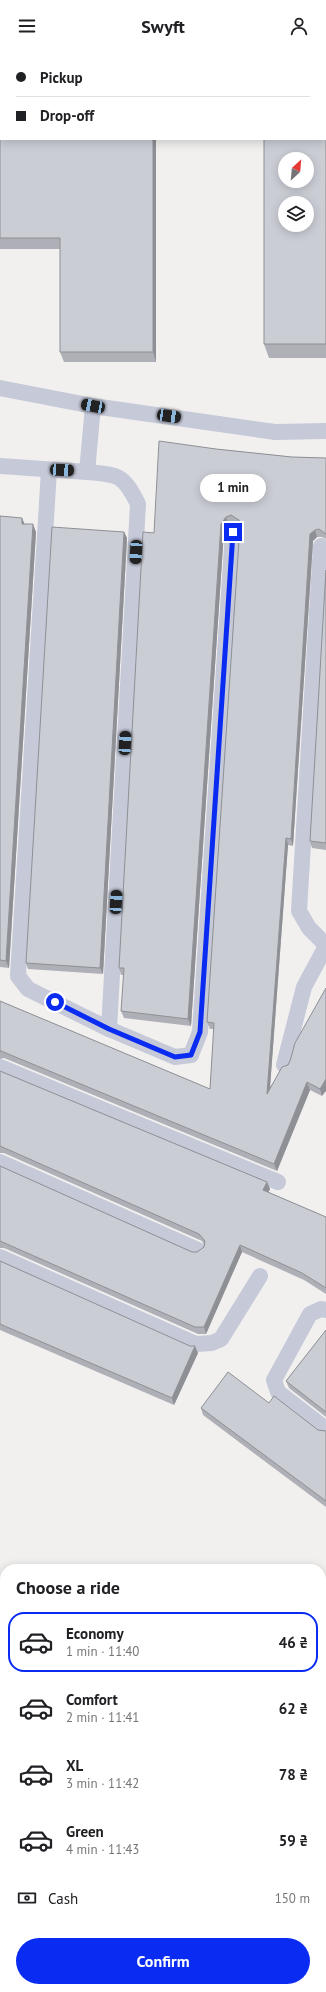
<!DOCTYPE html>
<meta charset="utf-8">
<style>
:root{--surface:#fff;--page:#f2f2f2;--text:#202124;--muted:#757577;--line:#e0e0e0;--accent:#092bf2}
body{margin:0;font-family:"PT Sans",sans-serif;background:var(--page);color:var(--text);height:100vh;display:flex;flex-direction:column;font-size:15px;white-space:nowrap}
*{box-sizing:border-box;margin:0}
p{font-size:13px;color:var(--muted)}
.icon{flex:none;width:22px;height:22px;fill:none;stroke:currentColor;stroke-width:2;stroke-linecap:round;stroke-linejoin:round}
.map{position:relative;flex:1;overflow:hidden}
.details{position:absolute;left:0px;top:1512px;width:326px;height:428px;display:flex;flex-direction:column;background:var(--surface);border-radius:16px 16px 0 0;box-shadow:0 2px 10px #0003}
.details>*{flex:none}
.top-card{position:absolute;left:0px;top:0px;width:326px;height:88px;box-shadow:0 2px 10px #0003;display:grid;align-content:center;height:88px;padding:0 16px;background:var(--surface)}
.needle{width:26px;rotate:26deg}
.fabs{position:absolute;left:278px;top:100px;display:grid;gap:8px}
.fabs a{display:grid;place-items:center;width:36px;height:36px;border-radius:50%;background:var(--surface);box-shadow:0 2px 10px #0003;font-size:20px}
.end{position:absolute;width:18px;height:18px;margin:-9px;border:5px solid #092bf2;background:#fff;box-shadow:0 0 0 2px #fff}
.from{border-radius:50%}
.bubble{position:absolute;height:28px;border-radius:14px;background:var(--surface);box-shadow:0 2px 10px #0003;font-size:13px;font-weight:700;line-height:28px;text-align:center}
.car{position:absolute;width:12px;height:24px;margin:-12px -6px;border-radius:5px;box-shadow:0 0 3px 1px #0007;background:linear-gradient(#222 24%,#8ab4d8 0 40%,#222 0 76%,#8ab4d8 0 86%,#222 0)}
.top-card b{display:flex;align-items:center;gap:14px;height:38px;font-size:15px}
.top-card b+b{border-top:1px solid var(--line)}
.top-card i{width:10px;height:10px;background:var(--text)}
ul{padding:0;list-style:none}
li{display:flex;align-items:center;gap:12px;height:60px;margin:0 8px 6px;padding:0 8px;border:2px solid transparent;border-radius:16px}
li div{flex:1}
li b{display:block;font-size:15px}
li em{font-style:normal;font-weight:700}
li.current{border-color:var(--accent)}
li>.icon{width:36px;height:36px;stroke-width:1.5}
h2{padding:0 16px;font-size:18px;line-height:48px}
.pay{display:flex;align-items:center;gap:10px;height:44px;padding:0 16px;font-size:15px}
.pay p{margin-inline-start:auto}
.cta{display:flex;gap:8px;margin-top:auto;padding:8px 16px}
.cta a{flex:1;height:46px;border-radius:24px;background:var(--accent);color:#fff;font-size:16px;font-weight:700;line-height:46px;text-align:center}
header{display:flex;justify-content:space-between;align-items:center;height:52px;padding:0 16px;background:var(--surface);font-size:18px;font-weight:700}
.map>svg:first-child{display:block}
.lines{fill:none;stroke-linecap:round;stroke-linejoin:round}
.service{stroke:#c5c9d8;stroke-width:16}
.minor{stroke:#c5c9d8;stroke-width:22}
.wall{fill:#afb0b7}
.shaded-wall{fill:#8e9095}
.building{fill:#cbcdd5;stroke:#8e9095;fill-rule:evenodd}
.route{stroke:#092bf2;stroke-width:5}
</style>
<header><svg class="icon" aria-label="menu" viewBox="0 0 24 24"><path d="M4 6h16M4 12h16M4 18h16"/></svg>Swyft<svg class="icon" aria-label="person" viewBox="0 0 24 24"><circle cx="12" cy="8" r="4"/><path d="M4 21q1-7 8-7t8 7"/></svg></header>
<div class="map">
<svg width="326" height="1940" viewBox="0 0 326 1940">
<rect width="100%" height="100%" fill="#f2f0ef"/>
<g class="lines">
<!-- service -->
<g class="service">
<polyline points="156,1 156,0"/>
<polyline points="0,54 1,54"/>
<polyline points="0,336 93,354 275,380 326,379"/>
<polyline points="0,414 87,420 93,354"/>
<polyline points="49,418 18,924 28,937 109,977 175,1005 191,1003 200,980 233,480"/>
<path d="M87 420C119 423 123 422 138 452L109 977"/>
<polyline points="321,494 299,859 309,876 326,893"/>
<polyline points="284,1013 304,935 326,894"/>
<polyline points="0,1015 278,1130"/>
<polyline points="0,1110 198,1198"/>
<polyline points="0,1205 196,1292 212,1291 221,1287 260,1224"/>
<polyline points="326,1258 321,1257 310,1262 274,1328 278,1340 326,1377"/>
<polyline points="321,1744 326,1744"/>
</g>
<!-- minor -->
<g class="minor">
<polyline points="0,1643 5,1644"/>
<polyline points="310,1935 311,1940"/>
</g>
</g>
<!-- wall -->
<g class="wall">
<polygon points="326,42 326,306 269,306 264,292"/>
<polygon points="0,72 1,87 156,87 156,310 64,310 60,300 60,197 0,197"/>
<polygon points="216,397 292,405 326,406 326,487 322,485 317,485 313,489 293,794 288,793 270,1035 290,1009 326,936 322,1044 310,1038 277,1119 4,1006 0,1007 0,949 210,1037 214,977 210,977 207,970 240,474 234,471 228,472 224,479 191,974 124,966 121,959 124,923 121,923 119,916 154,481"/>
<polygon points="0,464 22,466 24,472 36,480 9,916 0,915"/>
<polygon points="124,480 127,486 103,922 28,917 26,911"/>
<polygon points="326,518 326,798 312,796 310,789"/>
<polygon points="0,1019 267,1130 270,1137 268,1140 326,1165 326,1242 304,1228 242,1200 206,1282 198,1282 4,1196 0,1196 0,1114 192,1200 197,1200 204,1195 204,1193 202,1189 4,1101 0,1101"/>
<polygon points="0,1209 198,1301 174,1353 0,1278"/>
<polygon points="326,1278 326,1365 289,1336 286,1329"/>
<polygon points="269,1351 318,1378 326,1379 326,1455 203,1363 201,1356"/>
</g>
<!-- shaded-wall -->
<g class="shaded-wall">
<polygon points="153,87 156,87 156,310 153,300"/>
<polygon points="226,465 228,472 224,479 191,974 188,967 221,472"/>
<polygon points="22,466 25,473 22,472"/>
<polygon points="33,472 36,480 9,916 6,909"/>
<polygon points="315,478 317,485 313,489 293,794 291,787 310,482"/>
<polygon points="124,480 127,486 103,922 100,916"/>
<polygon points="286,786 288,793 269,1049 267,1042"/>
<polygon points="326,1027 326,1039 322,1044 320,1037"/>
<polygon points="307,1030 310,1038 277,1119 274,1112"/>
<polygon points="267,1130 270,1137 266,1145 263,1138"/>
<polygon points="240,1193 242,1200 206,1282 204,1275"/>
<polygon points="195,1294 198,1301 174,1353 172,1346"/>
</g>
<!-- building -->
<g class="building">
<path d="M325 42H326V292H264V87H325ZM285 107H307V129H285ZM285 151H307V173H285Z"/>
<polygon points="0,72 1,72 1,87 153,87 153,300 60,300 60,186 0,186"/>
<polygon points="159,389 216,397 292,405 326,406 326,482 319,477 315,478 310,482 291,787 286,786 267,1042 282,1015 288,1013 290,1009 295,991 326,936 326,1027 320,1037 307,1030 274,1112 1,999 0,999 0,949 210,1037 214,971 207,970 240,473 239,468 231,463 226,465 221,472 188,967 121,959 124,916 119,916 143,480 154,481"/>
<polygon points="0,464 22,466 22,472 33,472 6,909 0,908"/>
<polygon points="52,475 124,480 100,916 26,911"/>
<polygon points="326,518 326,791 310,789"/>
<polygon points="0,1019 267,1130 263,1138 326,1165 326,1236 302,1221 240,1193 204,1275 195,1275 0,1189 0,1114 192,1200 197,1200 204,1195 205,1189 199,1182 0,1094"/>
<polygon points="0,1209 190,1294 195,1294 172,1346 0,1272"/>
<polygon points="326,1278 326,1360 286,1329"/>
<polygon points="228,1320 269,1351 274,1344 318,1378 326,1379 326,1449 201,1356"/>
</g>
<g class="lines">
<!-- route -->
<polyline class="route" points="55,950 109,977 175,1005 191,1003 200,980 233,480"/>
</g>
</svg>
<div class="fabs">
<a><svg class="needle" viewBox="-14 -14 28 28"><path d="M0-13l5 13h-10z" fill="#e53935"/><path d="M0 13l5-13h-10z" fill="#757577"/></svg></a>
<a><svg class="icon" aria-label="layers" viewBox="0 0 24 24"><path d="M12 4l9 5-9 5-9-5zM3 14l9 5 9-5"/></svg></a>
</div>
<i class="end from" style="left:55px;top:950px"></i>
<i class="end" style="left:233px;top:480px"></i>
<div class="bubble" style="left:200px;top:422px;width:66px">1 min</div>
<i class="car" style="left:93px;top:354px;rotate:281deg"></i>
<i class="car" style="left:169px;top:364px;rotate:98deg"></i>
<i class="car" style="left:62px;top:418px;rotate:93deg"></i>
<i class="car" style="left:136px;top:500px;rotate:183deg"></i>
<i class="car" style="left:125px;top:691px;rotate:3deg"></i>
<i class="car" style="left:116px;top:850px;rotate:3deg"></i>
<div class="top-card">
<b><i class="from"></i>Pickup</b>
<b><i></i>Drop-off</b>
</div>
<section class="details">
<h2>Choose a ride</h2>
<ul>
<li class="current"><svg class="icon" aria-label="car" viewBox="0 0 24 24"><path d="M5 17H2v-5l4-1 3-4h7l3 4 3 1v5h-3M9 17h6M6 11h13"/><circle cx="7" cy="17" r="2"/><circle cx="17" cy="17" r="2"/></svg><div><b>Economy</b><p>1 min · 11:40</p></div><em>46 ₴</em></li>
<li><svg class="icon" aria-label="car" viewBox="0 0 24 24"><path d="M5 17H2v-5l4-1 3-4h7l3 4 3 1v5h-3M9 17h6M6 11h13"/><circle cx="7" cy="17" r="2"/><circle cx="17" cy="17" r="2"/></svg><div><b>Comfort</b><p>2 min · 11:41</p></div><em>62 ₴</em></li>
<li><svg class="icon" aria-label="car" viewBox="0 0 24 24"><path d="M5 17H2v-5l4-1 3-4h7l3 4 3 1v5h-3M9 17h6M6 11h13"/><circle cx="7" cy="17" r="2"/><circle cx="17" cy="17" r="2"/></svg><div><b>XL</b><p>3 min · 11:42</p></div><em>78 ₴</em></li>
<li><svg class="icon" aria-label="car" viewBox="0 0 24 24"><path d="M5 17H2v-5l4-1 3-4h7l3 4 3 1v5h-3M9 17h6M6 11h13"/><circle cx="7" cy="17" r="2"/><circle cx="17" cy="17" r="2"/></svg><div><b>Green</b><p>4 min · 11:43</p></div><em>59 ₴</em></li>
</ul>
<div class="pay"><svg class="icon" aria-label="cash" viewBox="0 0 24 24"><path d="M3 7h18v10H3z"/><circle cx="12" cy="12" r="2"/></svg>Cash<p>150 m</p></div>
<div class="cta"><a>Confirm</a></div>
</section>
</div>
